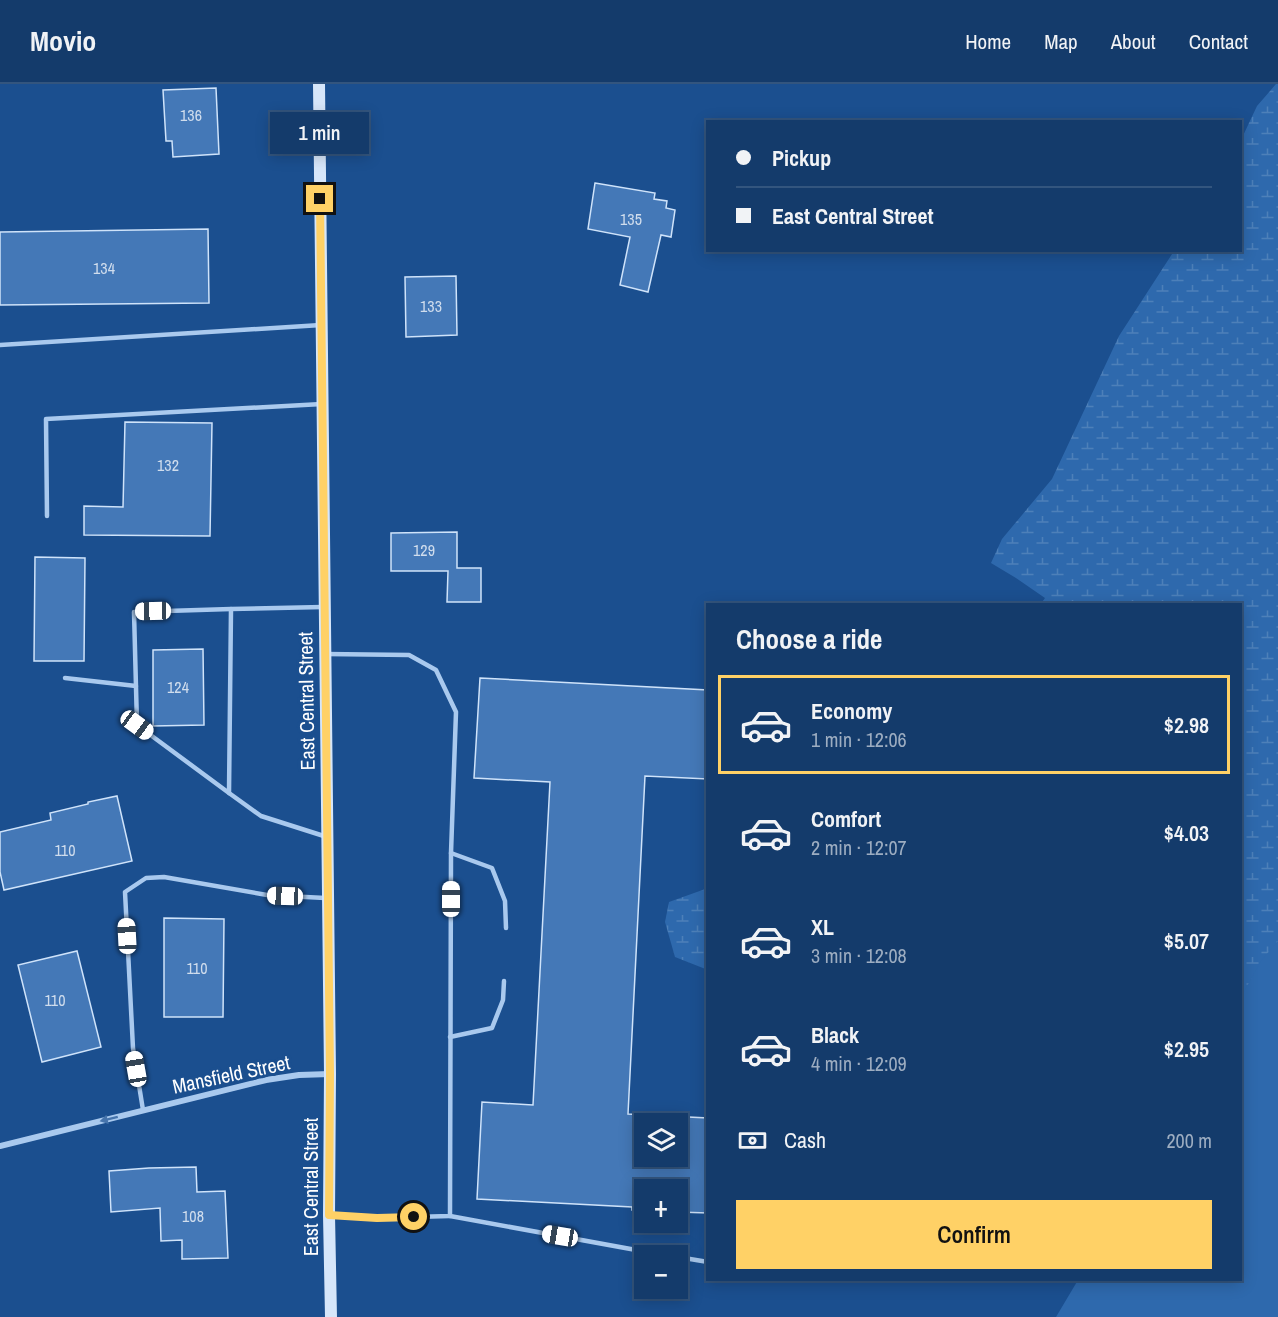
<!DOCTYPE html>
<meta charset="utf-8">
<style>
:root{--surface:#143b6b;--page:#1d4271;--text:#f1f3f6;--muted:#9dadc1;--line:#33557e;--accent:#ffd166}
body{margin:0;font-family:"Archivo Narrow",sans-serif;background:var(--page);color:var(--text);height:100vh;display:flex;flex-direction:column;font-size:22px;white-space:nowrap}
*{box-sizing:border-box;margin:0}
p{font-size:20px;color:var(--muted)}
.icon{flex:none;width:33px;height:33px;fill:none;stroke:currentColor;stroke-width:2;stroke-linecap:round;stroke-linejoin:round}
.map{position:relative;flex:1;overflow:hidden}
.side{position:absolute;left:706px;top:519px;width:536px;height:678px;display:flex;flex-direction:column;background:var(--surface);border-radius:0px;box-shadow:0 3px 15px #0003,0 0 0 2px var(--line)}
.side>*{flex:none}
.hud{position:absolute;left:706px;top:36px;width:536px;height:132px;border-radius:0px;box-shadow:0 3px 15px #0003,0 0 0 2px var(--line);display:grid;align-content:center;height:132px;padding:0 30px;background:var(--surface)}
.buttons{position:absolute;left:634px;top:1029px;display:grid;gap:12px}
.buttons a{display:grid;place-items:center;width:54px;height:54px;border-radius:0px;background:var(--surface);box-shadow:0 3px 15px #0003,0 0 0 2px var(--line);font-size:30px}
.end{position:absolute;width:27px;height:27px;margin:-14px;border:8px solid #ffd166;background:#111;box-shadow:0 0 0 3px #111}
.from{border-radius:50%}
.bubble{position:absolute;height:42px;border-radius:0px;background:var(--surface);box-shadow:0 3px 15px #0003,0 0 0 2px var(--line);font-size:20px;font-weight:600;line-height:42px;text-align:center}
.car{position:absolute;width:18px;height:36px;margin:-18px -9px;border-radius:8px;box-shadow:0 0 4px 2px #0007;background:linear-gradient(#fff 24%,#345 0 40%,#fff 0 76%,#345 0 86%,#fff 0)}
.hud b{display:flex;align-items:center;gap:21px;height:57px;font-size:22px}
.hud b+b{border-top:2px solid var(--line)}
.hud i{width:15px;height:15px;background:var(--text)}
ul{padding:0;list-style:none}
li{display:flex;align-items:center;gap:18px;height:99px;margin:0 12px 9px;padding:0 18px;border:3px solid transparent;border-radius:0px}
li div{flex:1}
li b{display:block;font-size:22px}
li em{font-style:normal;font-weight:600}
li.active{border-color:var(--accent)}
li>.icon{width:54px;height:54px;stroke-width:1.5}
h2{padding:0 30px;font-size:27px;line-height:72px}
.pay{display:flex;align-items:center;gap:15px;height:66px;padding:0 30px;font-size:22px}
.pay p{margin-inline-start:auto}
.primary-button{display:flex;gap:12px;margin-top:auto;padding:12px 30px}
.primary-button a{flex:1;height:69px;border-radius:0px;background:var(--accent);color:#111;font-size:24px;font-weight:600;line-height:69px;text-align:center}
header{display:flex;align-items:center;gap:36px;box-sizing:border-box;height:84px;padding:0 30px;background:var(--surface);border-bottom:2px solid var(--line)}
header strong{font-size:28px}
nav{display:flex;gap:33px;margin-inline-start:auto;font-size:21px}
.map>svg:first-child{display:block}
.wetland{fill:url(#wetland-marsh)}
.park{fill:#2e69ad}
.building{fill:#4478b7;stroke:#cfe3fa;stroke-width:1.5;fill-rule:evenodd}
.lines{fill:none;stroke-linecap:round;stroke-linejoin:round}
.lane{stroke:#a9c9ee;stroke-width:4.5}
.street{stroke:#a9c9ee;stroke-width:6}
.secondary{stroke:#d6e6fa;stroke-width:12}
.oneway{fill:#4674ac}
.route{stroke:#ffd166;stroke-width:8}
.labels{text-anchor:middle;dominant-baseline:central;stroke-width:6;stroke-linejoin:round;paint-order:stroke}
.number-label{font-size:16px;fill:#d0dded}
.street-label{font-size:20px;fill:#fff;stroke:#1b4f8f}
</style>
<header>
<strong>Movio</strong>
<nav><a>Home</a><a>Map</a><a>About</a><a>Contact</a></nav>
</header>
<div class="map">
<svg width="1278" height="1233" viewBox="0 0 1278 1233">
<defs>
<pattern id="wetland-marsh" width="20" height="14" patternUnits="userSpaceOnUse" patternTransform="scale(1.5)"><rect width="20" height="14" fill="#2e69ad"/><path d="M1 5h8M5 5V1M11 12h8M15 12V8" fill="none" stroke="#4d80b9"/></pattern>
</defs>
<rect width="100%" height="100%" fill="#1b4f8f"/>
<!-- wetland -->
<g class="wetland">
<polygon points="1276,0 1278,0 1278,1176 1241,1125 1240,520 1041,520 1045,514 1016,494 991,479 1002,455 1052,395 1119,252 1174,167 1240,166 1241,56 1257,22"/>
<polygon points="708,804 708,886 675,873 665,838 669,818"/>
</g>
<!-- park -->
<polygon class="park" points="1278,857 1278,1233 1056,1233 1078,1196 1240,1196 1241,913 1261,877"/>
<!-- building -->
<g class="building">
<polygon points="216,4 219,70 173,73 172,57 166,57 163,6"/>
<polygon points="595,99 655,109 654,115 667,117 666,124 675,126 671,153 661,151 648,208 620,201 630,153 588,145"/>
<polygon points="208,145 209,219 0,221 0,148"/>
<polygon points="456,192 457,251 406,253 405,193"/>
<polygon points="125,338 212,339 210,452 84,451 84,422 123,423"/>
<polygon points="457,448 457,484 481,484 481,518 447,518 448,487 391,487 391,449"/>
<polygon points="35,473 85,474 84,577 34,577"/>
<polygon points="203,565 204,641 153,642 153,566"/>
<path d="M480 594 708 606V695L645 692 628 1030 708 1034V1129L678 1128V1106H645V1126H632V1123L477 1115 482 1018 533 1021 550 698 474 694ZM645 1040H678V1072H645Z"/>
<polygon points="117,712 132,777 4,806 0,788 0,748 51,736 50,729 88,720 88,718"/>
<polygon points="164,834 224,835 223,933 164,933"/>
<polygon points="77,867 101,963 42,978 18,881"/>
<polygon points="196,1083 197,1108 225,1107 228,1174 182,1175 182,1156 161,1157 160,1124 111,1128 109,1087 149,1084"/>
</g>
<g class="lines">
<!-- lane -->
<g class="lane">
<polyline points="0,261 321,241"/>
<polyline points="47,432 46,335 322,320"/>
<polyline points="323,523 231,525 229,709 261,732 327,753"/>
<polyline points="325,570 409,571 436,586 456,628 451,769 450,1132 377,1134 329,1131"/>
<polyline points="65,594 136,602"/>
<polyline points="229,709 137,641 134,528 231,525"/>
<polyline points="451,769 492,784 505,817 506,844"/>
<polyline points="450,953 492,944 503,916 504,897"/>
<polyline points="143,1026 133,964 125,808 146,794 164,793 267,811 325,814"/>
<polyline points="450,1132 669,1172"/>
<polyline points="678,1173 708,1178"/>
</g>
<!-- street -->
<polyline class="street" points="0,1062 266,996 299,991 330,990"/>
<!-- secondary -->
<polyline class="secondary" points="319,0 330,990 329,1131 331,1233"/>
</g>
<!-- one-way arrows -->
<defs><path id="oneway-solid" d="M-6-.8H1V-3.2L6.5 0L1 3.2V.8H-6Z" transform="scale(1.5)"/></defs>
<use class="oneway" href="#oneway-solid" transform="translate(109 1035) rotate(166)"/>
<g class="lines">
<!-- route -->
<polyline class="route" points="320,115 330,990 329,1131 377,1134 414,1133"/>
</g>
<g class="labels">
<!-- number labels -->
<g class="number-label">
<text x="191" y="31">136</text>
<text x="631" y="135">135</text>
<text x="104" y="184">134</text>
<text x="431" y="222">133</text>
<text x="168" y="381">132</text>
<text x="424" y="466">129</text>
<text x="178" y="603">124</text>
<text x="65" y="766">110</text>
<text x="197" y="884">110</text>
<text x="55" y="916">110</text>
<text x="193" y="1132">108</text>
</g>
<!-- street labels -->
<g class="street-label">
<text transform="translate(306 617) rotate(-91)">East Central Street</text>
<text transform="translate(231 990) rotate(-12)">Mansfield Street</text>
<text transform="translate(310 1103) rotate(-90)">East Central Street</text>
</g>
</g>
</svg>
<div class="buttons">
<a><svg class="icon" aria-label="layers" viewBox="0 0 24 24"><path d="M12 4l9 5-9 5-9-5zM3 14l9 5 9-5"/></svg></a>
<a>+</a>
<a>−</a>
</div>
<i class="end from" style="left:414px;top:1133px"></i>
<i class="end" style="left:320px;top:115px"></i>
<div class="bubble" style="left:270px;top:28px;width:99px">1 min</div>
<i class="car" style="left:153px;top:527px;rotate:269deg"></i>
<i class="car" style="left:137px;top:641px;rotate:126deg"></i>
<i class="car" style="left:285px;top:812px;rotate:272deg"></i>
<i class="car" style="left:451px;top:815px;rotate:0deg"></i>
<i class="car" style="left:127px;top:852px;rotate:357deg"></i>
<i class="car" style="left:136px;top:985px;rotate:350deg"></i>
<i class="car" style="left:560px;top:1152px;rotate:280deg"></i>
<div class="hud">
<b><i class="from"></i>Pickup</b>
<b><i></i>East Central Street</b>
</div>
<section class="side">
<h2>Choose a ride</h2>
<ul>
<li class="active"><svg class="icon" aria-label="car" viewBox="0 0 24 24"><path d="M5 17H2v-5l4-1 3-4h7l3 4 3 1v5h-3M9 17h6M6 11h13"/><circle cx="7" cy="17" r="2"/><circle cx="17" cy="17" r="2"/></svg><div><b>Economy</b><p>1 min · 12:06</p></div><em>$2.98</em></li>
<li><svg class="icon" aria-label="car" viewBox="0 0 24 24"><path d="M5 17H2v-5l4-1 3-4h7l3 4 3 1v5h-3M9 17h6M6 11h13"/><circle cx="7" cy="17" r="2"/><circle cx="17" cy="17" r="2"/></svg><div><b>Comfort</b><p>2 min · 12:07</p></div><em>$4.03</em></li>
<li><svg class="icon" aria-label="car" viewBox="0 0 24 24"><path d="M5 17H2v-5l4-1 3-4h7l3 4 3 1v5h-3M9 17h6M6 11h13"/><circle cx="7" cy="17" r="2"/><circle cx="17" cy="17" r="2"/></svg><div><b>XL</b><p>3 min · 12:08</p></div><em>$5.07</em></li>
<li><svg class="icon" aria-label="car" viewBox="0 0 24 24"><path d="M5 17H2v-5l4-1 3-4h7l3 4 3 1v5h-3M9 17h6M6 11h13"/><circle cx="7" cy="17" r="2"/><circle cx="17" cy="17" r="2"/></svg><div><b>Black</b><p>4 min · 12:09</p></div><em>$2.95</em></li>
</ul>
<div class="pay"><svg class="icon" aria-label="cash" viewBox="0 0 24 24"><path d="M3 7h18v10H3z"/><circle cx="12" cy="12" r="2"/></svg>Cash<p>200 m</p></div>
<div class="primary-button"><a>Confirm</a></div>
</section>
</div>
